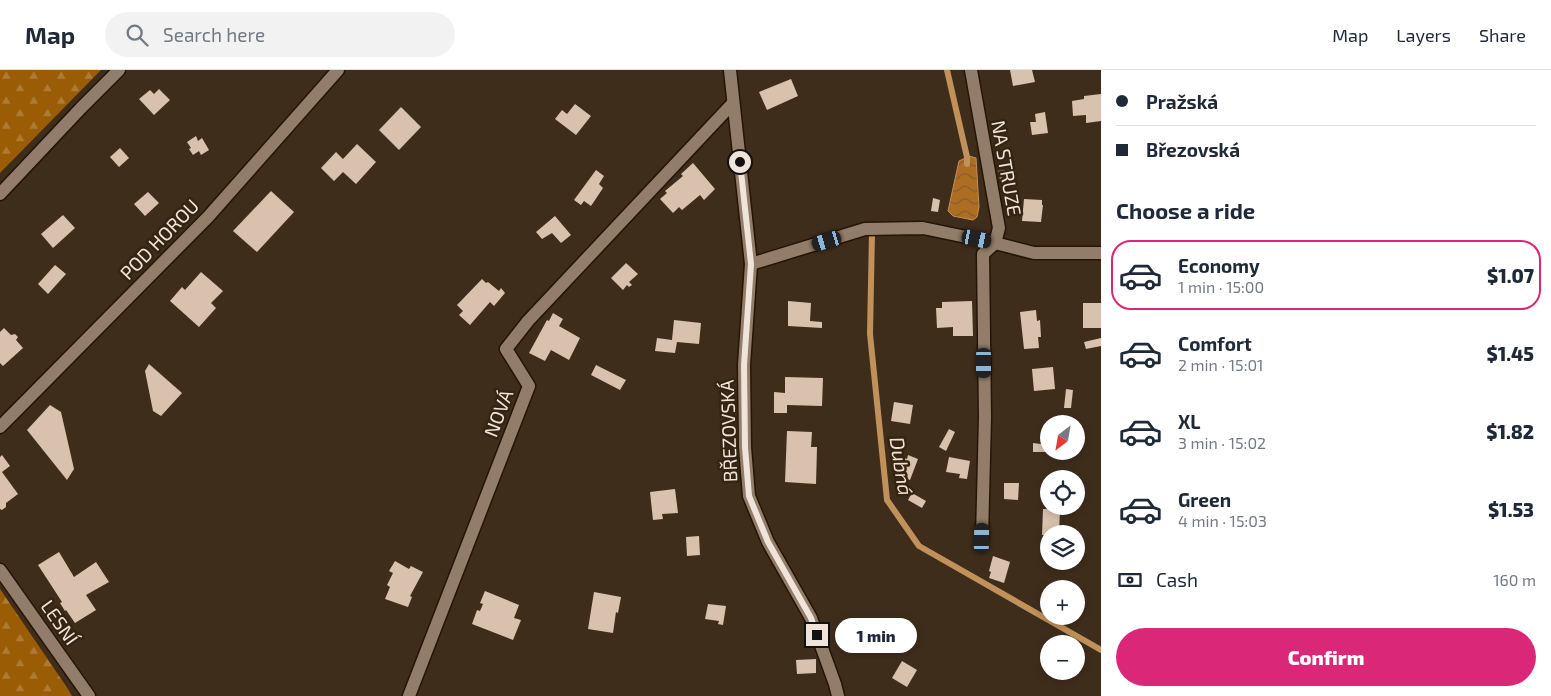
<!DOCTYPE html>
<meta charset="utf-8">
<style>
:root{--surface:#fff;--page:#f2f2f3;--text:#1f2937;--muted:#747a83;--line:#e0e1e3;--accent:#db2777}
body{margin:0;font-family:"Exo 2",sans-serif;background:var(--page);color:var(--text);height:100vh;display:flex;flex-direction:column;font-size:19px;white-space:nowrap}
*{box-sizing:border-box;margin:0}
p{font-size:16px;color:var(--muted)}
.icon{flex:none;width:28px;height:28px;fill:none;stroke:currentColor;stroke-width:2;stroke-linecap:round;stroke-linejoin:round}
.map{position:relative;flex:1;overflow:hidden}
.sheet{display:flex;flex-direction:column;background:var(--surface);width:450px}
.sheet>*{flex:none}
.hud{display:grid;align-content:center;height:110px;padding:0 15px;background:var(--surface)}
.needle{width:32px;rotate:211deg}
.controls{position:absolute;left:1040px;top:345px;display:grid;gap:10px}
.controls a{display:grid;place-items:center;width:45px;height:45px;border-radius:50%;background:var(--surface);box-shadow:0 2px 8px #0003;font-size:25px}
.end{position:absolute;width:22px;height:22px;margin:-11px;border:6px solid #f0e4da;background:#111;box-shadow:0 0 0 2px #111}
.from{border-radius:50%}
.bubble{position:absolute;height:35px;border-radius:18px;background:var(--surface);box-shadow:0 2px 8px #0003;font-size:16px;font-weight:800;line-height:35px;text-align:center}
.car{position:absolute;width:15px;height:30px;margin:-15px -8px;border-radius:6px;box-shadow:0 0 4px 1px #0007;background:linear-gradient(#222 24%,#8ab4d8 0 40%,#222 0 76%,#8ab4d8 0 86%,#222 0)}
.hud b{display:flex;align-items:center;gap:18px;height:48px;font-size:19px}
.hud b+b{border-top:1px solid var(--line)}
.hud i{width:12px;height:12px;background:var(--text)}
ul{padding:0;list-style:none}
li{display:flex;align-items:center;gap:15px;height:70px;margin:0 10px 8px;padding:0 5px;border:2px solid transparent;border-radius:20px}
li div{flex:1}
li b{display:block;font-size:19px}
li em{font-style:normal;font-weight:800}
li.active{border-color:var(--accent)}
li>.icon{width:45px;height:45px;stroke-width:1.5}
h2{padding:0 15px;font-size:22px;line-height:60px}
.pay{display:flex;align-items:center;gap:12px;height:55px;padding:0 15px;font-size:19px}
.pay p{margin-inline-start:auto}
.action{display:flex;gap:10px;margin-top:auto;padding:10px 15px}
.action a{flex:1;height:58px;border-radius:30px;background:var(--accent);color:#fff;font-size:20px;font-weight:800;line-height:58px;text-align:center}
header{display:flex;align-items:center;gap:30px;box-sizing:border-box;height:70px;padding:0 25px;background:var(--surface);border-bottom:1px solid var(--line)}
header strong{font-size:24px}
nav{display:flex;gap:28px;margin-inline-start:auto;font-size:18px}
.search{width:350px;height:45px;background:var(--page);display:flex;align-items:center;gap:12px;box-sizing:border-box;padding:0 18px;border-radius:28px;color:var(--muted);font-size:19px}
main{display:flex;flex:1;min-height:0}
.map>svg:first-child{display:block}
.forest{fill:url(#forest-firs)}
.water{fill:url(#water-waves);stroke:#c19159}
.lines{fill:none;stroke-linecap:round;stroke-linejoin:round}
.stream{stroke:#c19159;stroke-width:6}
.building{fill:#d8c2ad}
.minor-casing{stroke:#251505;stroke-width:15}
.tertiary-casing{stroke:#251505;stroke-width:15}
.minor{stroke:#927d6a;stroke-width:12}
.tertiary{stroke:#927d6a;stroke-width:12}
.route{stroke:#f0e4da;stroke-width:6}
.labels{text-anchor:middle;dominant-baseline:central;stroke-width:5;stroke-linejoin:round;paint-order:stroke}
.street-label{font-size:19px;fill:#f0e4da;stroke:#342412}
.water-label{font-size:20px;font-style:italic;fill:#f1e0cf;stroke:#342412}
</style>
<header>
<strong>Map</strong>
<div class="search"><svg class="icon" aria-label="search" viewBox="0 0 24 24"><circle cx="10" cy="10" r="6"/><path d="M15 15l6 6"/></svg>Search here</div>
<nav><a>Map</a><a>Layers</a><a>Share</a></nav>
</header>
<main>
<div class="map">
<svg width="1101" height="626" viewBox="0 0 1101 626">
<defs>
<pattern id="forest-firs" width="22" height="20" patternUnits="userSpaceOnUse" patternTransform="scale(1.25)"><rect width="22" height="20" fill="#9a5c04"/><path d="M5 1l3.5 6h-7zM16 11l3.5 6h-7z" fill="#ad7b34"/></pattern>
<pattern id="water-waves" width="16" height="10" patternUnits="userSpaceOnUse" patternTransform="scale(1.25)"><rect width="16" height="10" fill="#ad6d22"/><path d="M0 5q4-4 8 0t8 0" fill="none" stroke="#855d2e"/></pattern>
</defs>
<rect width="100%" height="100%" fill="#3f2d1c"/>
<!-- forest -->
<g class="forest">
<polygon points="0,0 101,0 0,103"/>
<polygon points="0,519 68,619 72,626 0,626"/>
</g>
<!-- water -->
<polygon class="water" points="969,86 976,88 979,137 977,147 973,150 953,146 948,141 959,91"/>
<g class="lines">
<!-- stream -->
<g class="stream">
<polyline points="947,0 967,87 967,94"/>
<polyline points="872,163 870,264 887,430 919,476 1101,580"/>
</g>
</g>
<!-- building -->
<g class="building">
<polygon points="1010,0 1032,0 1035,12 1013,16"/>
<polygon points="791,9 798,26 767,40 759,22"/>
<polygon points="159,19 170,30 154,45 139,29 150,20 154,24"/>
<polygon points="1101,24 1101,51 1086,53 1086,45 1073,46 1072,31 1084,29 1084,26"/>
<polygon points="575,34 591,46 576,65 555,49 562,40 567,44"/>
<polygon points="401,37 421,57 399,80 379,60"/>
<polygon points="1045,42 1048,63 1032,65 1030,52 1036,52 1035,44"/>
<polygon points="196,66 198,71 202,68 209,80 201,85 199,81 193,85 189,79 191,78 187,72"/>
<polygon points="357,74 376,92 356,114 343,102 334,111 321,98 336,82 343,89"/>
<polygon points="120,78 129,88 119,97 110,87"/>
<polygon points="693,93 715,119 704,130 700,125 682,140 679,137 673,143 660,129 667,123 665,121 683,106 681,104"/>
<polygon points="1015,99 1016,111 1001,113 998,101"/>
<polygon points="596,100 604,106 599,114 603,118 591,136 584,131 581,135 574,130"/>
<polygon points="271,121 294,142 257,182 233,161"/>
<polygon points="148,122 159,133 145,146 134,134"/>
<polygon points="933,128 940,130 938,142 931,141"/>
<polygon points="1024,129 1042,130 1042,135 1043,135 1041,152 1022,151"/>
<polygon points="63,145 75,158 53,178 41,164"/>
<polygon points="555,146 571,165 561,173 552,163 542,169 536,162"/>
<polygon points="626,193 638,204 629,212 632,215 629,217 627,215 623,220 611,208"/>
<polygon points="55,195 66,204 48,224 38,214"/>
<polygon points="201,202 223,221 211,233 216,238 199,257 170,231 182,217 185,220"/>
<polygon points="482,209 486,213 488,212 499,221 501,218 505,223 494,236 490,232 470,255 459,245 463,241 457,235"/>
<polygon points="788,231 811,233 810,251 822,252 822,258 788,256"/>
<polygon points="972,231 973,266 953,266 953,257 937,258 936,238 942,238 942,232"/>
<rect x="1083" y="233" width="18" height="25"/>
<polygon points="1036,240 1037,251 1040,250 1041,267 1038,267 1039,278 1024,279 1020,242"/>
<polygon points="553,243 563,249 559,256 580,268 569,290 551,280 545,291 529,283 547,250 549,251"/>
<polygon points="674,250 701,253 699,274 677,272 675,283 655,281 657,268 672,270"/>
<polygon points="4,258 11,265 15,264 18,267 16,270 23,278 3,296 0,293 0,262"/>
<polygon points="1101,268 1101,276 1086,279 1084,272"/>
<polygon points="149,294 182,323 161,346 153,341 145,301"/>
<polygon points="596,295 626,310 620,320 591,305"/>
<polygon points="1053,297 1055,319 1034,321 1032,299"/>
<polygon points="785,307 823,308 822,336 787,335 787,343 774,343 774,322 785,323"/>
<polygon points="1066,319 1073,320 1071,338 1064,338"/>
<polygon points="894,332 913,335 910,354 891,351"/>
<polygon points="50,335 61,342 74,399 67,410 27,360"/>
<polygon points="949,359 955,362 946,381 939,377"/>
<polygon points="1042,359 1049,359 1049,382 1033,382 1033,373 1041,374"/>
<polygon points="787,361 812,362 811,377 817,377 816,414 785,412"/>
<polygon points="2,385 10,396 2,402 18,424 6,433 6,437 2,440 0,439 0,387"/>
<polygon points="908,385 918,389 910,410 900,407 903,398 901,396 904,388 907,389"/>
<polygon points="949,387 970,391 967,409 959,408 960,404 946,402"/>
<polygon points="1004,413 1019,413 1018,430 1004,429"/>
<polygon points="675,419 678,443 662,444 663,449 653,450 650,422"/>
<polygon points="912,423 926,431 922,438 908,430"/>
<polygon points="1043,439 1060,439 1059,464 1042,465"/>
<polygon points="699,466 700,485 687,486 686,467"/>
<polygon points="59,482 74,507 96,492 109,512 86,525 96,540 75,553 66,540 65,541 60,533 62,532 38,495"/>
<polygon points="993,486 1010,492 1004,513 989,508 991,502 989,501"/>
<polygon points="395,491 409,499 411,496 423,502 410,526 412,527 408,537 385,529 390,517 387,515 393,503 389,501"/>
<polygon points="485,521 519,535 514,548 521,550 513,570 472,554 477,540 480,541 483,534 480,533"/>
<polygon points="594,522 621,527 618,543 616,542 613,563 588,559"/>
<polygon points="708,534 726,536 723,555 718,554 719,551 705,549"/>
<polygon points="816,589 816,603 797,604 796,590"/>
<polygon points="902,591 917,600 907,617 892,608"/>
</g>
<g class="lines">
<!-- minor casing -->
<g class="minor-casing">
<g id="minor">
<polyline points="971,0 999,158 995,173 983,184 985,347 982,468"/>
<polyline points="0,124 81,38 119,0"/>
<polyline points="751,194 865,159 923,158 995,173 1034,183 1101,183"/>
<polyline points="0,357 208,147 338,0"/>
<polyline points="0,500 89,626"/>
<polyline points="409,626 529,316 506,279 528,251 733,33"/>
</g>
</g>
<!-- tertiary casing -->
<g class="tertiary-casing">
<polyline id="tertiary" points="730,0 751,194 744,295 745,377 749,426 768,472 811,548 835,614 838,626"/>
</g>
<!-- minor -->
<use href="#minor" class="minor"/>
<!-- tertiary -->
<use href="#tertiary" class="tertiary"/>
</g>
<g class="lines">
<!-- route -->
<polyline class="route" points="740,92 751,194 744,295 745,377 749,426 768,472 811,548 817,565"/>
</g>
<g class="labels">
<!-- street labels -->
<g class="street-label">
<text transform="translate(1007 98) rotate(80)">NA STRUZE</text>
<text transform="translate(159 169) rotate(-46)">POD HOROU</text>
<text transform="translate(498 343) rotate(-69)">NOVÁ</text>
<text transform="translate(728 361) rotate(-92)">BŘEZOVSKÁ</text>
<text transform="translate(60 552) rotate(55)">LESNÍ</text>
</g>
<!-- water labels -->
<g class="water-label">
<text transform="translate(902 396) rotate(81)">Dubná</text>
</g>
</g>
</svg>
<div class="controls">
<a><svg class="needle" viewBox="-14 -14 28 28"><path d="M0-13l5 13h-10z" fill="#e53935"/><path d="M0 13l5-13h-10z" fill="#747a83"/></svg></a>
<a><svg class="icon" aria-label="locate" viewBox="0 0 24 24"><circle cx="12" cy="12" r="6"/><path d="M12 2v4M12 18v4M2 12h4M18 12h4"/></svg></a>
<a><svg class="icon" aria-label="layers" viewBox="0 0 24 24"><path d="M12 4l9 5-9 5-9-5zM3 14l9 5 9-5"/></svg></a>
<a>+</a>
<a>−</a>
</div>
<i class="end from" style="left:740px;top:92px"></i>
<i class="end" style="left:817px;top:565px"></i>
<div class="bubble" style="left:835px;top:548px;width:82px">1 min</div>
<i class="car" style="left:977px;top:169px;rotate:102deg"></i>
<i class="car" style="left:827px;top:171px;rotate:253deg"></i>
<i class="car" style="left:984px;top:293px;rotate:180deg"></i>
<i class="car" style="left:982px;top:468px;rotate:1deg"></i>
</div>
<section class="sheet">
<div class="hud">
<b><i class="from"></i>Pražská</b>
<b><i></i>Březovská</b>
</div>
<h2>Choose a ride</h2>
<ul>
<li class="active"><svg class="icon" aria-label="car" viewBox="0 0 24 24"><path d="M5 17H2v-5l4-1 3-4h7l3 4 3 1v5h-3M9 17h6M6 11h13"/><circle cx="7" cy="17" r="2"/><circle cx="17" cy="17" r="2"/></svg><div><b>Economy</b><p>1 min · 15:00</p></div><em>$1.07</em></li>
<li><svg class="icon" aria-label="car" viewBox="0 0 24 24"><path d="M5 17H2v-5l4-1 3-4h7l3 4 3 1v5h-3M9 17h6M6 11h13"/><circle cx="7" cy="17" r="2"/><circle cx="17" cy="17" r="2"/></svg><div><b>Comfort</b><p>2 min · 15:01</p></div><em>$1.45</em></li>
<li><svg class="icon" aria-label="car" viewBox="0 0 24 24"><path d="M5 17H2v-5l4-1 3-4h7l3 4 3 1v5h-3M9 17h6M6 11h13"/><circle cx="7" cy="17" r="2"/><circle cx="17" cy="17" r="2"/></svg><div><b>XL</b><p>3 min · 15:02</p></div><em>$1.82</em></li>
<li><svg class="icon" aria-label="car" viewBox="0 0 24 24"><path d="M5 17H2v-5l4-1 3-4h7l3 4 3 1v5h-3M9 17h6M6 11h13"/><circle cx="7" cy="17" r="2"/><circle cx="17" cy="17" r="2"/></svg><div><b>Green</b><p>4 min · 15:03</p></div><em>$1.53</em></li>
</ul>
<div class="pay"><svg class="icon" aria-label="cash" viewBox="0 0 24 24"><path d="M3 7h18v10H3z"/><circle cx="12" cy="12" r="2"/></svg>Cash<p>160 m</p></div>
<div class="action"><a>Confirm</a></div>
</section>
</main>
